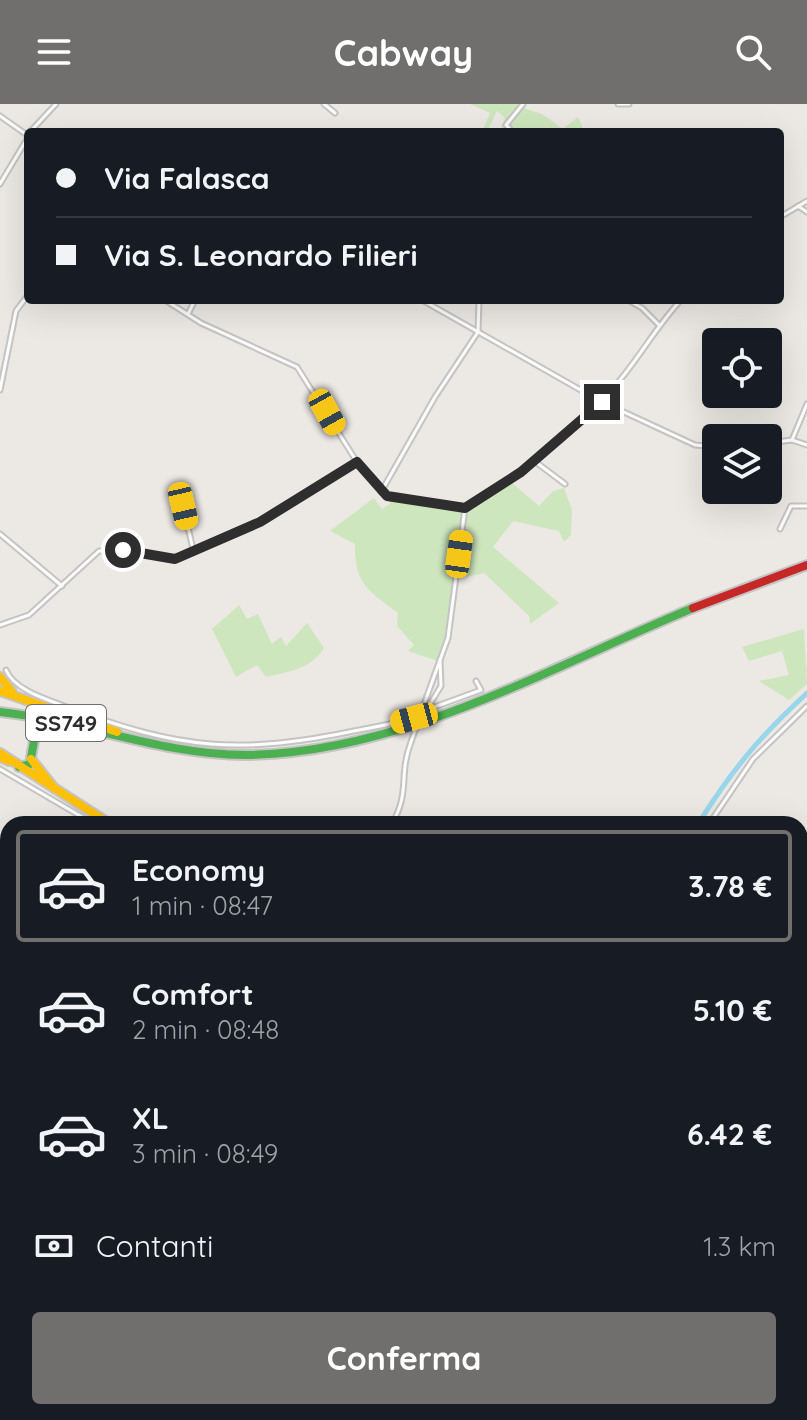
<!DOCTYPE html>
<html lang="it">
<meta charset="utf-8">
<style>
:root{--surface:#171b24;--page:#242831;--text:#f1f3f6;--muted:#9ea1a6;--line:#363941;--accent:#706f6e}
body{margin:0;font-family:Quicksand,sans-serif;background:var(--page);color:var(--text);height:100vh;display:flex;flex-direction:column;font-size:30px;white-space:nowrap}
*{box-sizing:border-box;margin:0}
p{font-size:26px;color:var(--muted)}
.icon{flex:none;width:44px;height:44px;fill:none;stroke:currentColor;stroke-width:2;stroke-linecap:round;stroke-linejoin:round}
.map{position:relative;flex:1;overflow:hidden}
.side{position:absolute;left:0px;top:712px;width:808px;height:604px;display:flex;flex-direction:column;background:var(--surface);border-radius:24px 24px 0 0;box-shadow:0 8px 32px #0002}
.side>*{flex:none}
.banner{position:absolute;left:24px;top:24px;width:760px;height:176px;border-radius:8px;box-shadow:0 8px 32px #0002;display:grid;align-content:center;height:176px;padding:0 32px;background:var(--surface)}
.controls{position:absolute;left:702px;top:224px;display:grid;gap:16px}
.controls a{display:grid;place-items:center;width:80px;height:80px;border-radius:8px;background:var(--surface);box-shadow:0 8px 32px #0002;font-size:40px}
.end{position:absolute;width:36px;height:36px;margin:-18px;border:10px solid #2e2e2e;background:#fff;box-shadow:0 0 0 4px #fff}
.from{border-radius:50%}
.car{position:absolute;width:24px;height:48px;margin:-24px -12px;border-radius:10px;box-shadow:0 0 6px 2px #0007;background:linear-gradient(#f5c518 24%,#345 0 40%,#f5c518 0 76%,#345 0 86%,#f5c518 0)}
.banner b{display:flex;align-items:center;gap:28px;height:76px;font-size:30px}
.banner b+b{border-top:2px solid var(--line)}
.banner i{width:20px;height:20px;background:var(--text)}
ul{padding:14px 0 0;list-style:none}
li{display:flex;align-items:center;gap:24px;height:112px;margin:0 16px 12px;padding:0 16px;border:4px solid transparent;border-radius:8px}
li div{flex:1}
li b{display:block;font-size:30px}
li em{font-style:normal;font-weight:700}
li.selected{border-color:var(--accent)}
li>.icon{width:72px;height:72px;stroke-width:1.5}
.pay{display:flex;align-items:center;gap:20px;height:88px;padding:0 32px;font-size:30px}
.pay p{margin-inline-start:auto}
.action{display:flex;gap:16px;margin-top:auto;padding:16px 32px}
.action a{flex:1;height:92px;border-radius:8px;background:var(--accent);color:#fff;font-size:32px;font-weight:700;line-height:92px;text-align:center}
header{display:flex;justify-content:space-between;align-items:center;height:104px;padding:0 32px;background:var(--accent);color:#fff;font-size:36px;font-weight:700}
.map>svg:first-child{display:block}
.green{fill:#cee6be}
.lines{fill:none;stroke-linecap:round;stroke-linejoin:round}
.stream{stroke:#99d6ec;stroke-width:2}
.canal{stroke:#99d6ec;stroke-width:4}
.river{stroke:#99d6ec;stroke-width:5}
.street-casing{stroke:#c5c4c5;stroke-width:7}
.fast-casing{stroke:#c5c4c5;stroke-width:12}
.slow-casing{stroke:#c5c4c5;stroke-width:12}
.jam-casing{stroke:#c5c4c5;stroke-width:12}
.street{stroke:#fcfcfb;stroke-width:3}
.fast{stroke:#4caf50;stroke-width:8}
.slow{stroke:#ffc107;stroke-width:8}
.jam{stroke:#c62828;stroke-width:8}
.street-bridge-casing{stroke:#c5c4c5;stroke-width:7;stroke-linecap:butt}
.street-bridge{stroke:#fcfcfb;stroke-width:3}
.route{stroke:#2e2e2e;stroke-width:10}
.labels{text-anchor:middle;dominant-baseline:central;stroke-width:6;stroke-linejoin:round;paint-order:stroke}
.shield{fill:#fff;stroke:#6d6d6d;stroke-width:2}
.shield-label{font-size:22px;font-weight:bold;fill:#2e2e2e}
</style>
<header><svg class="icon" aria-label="menu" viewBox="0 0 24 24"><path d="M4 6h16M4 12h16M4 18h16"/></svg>Cabway<svg class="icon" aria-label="search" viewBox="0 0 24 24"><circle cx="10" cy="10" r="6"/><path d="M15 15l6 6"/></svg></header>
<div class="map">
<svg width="807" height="1316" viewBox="0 0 807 1316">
<rect width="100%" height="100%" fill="#ece8e4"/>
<!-- green -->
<g class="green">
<polygon points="470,0 526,0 524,4 542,10 563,25 578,13 584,27 588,24 593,28 505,28 501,23 505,14 497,7 487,28 482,28 490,9"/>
<polygon points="511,378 539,402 553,387 564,384 572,406 571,431 564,438 559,427 513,417 493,443 559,499 530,520 529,512 484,469 458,475 467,405"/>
<path d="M374 394 382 405 390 400V395L460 404 464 408 446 531 438 557 408 547 414 541 397 522 398 509C369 487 354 480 355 440L330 427Z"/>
<path d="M239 501 247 515 258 510 272 540 281 533 286 542 307 519 324 544C312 565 287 568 266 573L257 561 236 573 212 525Z"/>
<polygon points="804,525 807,580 789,596 759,577 789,571 782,547 749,557 742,543"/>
</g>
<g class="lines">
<!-- stream -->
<polyline class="stream" points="800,985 807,991"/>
<!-- canal -->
<polyline class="canal" points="800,955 807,947"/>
<!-- river -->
<g class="river">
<path d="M698 720C732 666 760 632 807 589"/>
<polyline points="10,1308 57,1313 88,1308"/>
</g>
<!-- street casing -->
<g class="street-casing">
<g id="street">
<polyline points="324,0 335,9"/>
<polyline points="618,0 629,0"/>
<polyline points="0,12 27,31 28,36"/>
<polyline points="30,28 56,0"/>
<polyline points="513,28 506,21 523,0"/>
<polyline points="0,80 27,35"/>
<polyline points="798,102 807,108"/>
<polyline points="780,113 807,97"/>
<polyline points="165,196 201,219 297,263 357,358 387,392 465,404"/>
<path d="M422 196 600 297C633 267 651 228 681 196"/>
<polyline points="628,196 642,204 659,221"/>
<polyline points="188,210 195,196"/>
<polyline points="0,286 16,207 28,191"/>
<polyline points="792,336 807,300"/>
<polyline points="768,339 792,336 807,341"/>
<polyline points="533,356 565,380"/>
<polyline points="381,388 435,293 478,228 479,196"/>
<polyline points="183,402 193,445"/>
<polyline points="780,425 791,402 807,402"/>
<polyline points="0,430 62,482"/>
<polyline points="0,521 29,511 99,447 123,446 175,455 260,418 357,358"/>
<path d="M6 566C14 586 48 596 67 603 181 646 240 651 359 626 381 622 403 618 424 610L441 582 440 556"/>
<polyline points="427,592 448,534 465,404 521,368 600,297 695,341 716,343"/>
<polyline points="429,605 481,586 476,577"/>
<polyline points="0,665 94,720"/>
<path d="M392 720C411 686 398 672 411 638"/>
<polyline points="709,720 753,655 807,602"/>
<polyline points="145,1308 145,1316"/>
<polyline points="0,1314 11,1316"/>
<polyline points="482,1315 493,1308"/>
<polyline points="86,1316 113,1308"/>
<polyline points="409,1316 435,1308 448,1316"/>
</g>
</g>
<!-- fast casing -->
<g class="fast-casing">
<g id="fast">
<path d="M0 608C82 617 162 651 245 651 402 650 552 562 693 504"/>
<polyline points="19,663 30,660 34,637 40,628 63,622"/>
<polyline points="0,893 8,890"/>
<polyline points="800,1045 807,1040"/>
<polyline points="567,1316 572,1308"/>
</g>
</g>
<!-- slow casing -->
<g class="slow-casing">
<g id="slow">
<polyline points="0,573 12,588"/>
<polyline points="0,587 117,628"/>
<polyline points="0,649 110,720"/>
<polyline points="0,653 9,657"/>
<polyline points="31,655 54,684"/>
<polyline points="800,777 807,774"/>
</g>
</g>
<!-- jam casing -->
<g class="jam-casing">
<polyline id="jam" points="693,504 807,461"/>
</g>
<!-- street -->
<use href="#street" class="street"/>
<!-- fast -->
<use href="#fast" class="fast"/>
<!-- slow -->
<use href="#slow" class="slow"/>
<!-- jam -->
<use href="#jam" class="jam"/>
<!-- street-bridge casing -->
<g class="street-bridge-casing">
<polyline id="street-bridge" points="411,638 427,592"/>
</g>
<!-- street-bridge -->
<use href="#street-bridge" class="street-bridge"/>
</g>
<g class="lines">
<!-- route -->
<polyline class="route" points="123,446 175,455 260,418 357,358 387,392 465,404 521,368 602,298"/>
</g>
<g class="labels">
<!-- shield labels -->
<rect class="shield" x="26" y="601" width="80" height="36" rx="6"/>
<g class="shield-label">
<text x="66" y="619">SS749</text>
</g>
</g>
</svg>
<div class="controls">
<a><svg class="icon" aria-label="locate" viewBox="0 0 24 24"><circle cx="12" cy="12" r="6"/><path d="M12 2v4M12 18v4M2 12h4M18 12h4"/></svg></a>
<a><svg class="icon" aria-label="layers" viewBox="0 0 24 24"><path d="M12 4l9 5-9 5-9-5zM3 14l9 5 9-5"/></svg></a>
</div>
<i class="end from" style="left:123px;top:446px"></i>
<i class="end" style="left:602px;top:298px"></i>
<i class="car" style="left:327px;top:308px;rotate:151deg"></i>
<i class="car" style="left:183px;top:402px;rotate:167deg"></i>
<i class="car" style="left:459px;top:450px;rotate:8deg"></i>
<i class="car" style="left:414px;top:614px;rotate:255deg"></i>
<div class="banner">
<b><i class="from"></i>Via Falasca</b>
<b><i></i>Via S. Leonardo Filieri</b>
</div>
<section class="side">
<ul>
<li class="selected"><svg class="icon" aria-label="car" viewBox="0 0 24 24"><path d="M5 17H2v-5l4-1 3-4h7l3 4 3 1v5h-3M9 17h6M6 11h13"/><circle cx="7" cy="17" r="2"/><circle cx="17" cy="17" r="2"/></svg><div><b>Economy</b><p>1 min · 08:47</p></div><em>3.78 €</em></li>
<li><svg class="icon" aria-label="car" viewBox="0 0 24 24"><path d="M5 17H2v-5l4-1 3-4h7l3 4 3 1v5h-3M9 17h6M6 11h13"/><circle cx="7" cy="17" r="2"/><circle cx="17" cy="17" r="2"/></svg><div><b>Comfort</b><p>2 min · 08:48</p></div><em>5.10 €</em></li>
<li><svg class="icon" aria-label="car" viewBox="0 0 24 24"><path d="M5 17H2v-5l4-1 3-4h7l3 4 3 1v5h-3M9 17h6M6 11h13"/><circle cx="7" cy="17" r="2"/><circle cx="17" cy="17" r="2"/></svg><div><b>XL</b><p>3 min · 08:49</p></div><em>6.42 €</em></li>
</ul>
<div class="pay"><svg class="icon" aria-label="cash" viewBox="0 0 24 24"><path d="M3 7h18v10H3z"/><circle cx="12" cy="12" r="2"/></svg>Contanti<p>1.3 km</p></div>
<div class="action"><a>Conferma</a></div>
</section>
</div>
